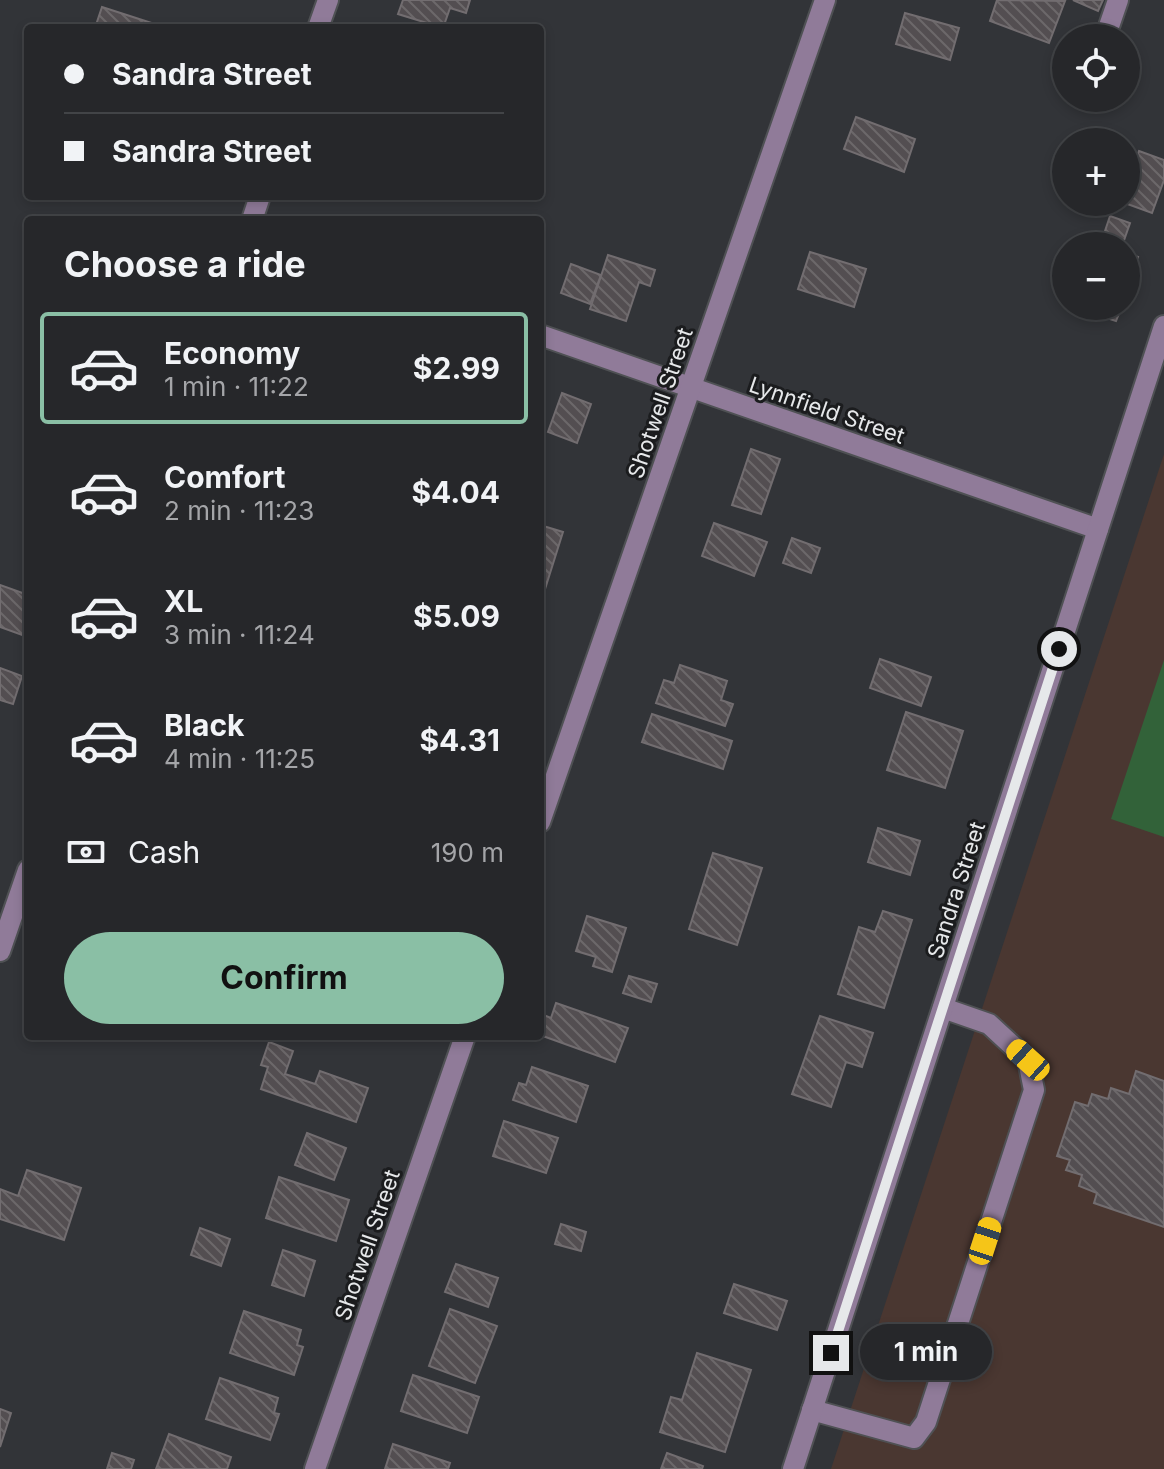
<!DOCTYPE html>
<meta charset="utf-8">
<style>
:root{--surface:#26272a;--page:#2e2f32;--text:#f1f3f6;--muted:#a4a5a8;--line:#424447;--accent:#8abfa5}
body{margin:0;font-family:Inter,sans-serif;background:var(--page);color:var(--text);height:100vh;display:flex;flex-direction:column;font-size:30px;white-space:nowrap}
*{box-sizing:border-box;margin:0}
p{font-size:26px;color:var(--muted)}
.icon{flex:none;width:44px;height:44px;fill:none;stroke:currentColor;stroke-width:2;stroke-linecap:round;stroke-linejoin:round}
.map{position:relative;flex:1;overflow:hidden}
.side{position:absolute;left:24px;top:216px;width:520px;height:824px;display:flex;flex-direction:column;background:var(--surface);border-radius:8px;box-shadow:0 4px 12px #0003,0 0 0 2px var(--line)}
.side>*{flex:none}
.top-card{position:absolute;left:24px;top:24px;width:520px;height:176px;border-radius:8px;box-shadow:0 4px 12px #0003,0 0 0 2px var(--line);display:grid;align-content:center;height:176px;padding:0 40px;background:var(--surface)}
.controls{position:absolute;left:1052px;top:24px;display:grid;gap:16px}
.controls a{display:grid;place-items:center;width:88px;height:88px;border-radius:50%;background:var(--surface);box-shadow:0 4px 12px #0003,0 0 0 2px var(--line);font-size:40px}
.end{position:absolute;width:36px;height:36px;margin:-18px;border:10px solid #e6e8ea;background:#111;box-shadow:0 0 0 4px #111}
.from{border-radius:50%}
.bubble{position:absolute;height:56px;border-radius:28px;background:var(--surface);box-shadow:0 4px 12px #0003,0 0 0 2px var(--line);font-size:26px;font-weight:700;line-height:56px;text-align:center}
.car{position:absolute;width:24px;height:48px;margin:-24px -12px;border-radius:10px;box-shadow:0 0 6px 2px #0007;background:linear-gradient(#f5c518 24%,#345 0 40%,#f5c518 0 76%,#345 0 86%,#f5c518 0)}
.top-card b{display:flex;align-items:center;gap:28px;height:76px;font-size:30px}
.top-card b+b{border-top:2px solid var(--line)}
.top-card i{width:20px;height:20px;background:var(--text)}
ul{padding:0;list-style:none}
li{display:flex;align-items:center;gap:24px;height:112px;margin:0 16px 12px;padding:0 24px;border:4px solid transparent;border-radius:8px}
li div{flex:1}
li b{display:block;font-size:30px}
li em{font-style:normal;font-weight:700}
li.selected{border-color:var(--accent)}
li>.icon{width:72px;height:72px;stroke-width:1.5}
h2{padding:0 40px;font-size:36px;line-height:96px}
.pay{display:flex;align-items:center;gap:20px;height:88px;padding:0 40px;font-size:30px}
.pay p{margin-inline-start:auto}
.cta{display:flex;gap:16px;margin-top:auto;padding:16px 40px}
.cta a{flex:1;height:92px;border-radius:48px;background:var(--accent);color:#111;font-size:32px;font-weight:700;line-height:92px;text-align:center}
.map>svg:first-child{display:block}
.education{fill:#4a3731}
.pitch{fill:#326239}
.building{fill:url(#building-back-hatch);stroke:#726d70;stroke-width:2}
.lines{fill:none;stroke-linecap:round;stroke-linejoin:round}
.minor-casing{stroke:#4f5154;stroke-width:24}
.minor{stroke:#907b99;stroke-width:20}
.route{stroke:#e6e8ea;stroke-width:10}
.labels{text-anchor:middle;dominant-baseline:central;stroke-width:6;stroke-linejoin:round;paint-order:stroke}
.street-label{font-size:22px;fill:#e6e8ea;stroke:#1b1c1e}
</style>
<div class="map">
<svg width="1164" height="1469" viewBox="0 0 1164 1469">
<defs>
<pattern id="building-back-hatch" width="6" height="6" patternUnits="userSpaceOnUse" patternTransform="scale(2)"><rect width="6" height="6" fill="#534e51"/><path d="M-1 5l2 2M0 0l6 6M5-1l2 2" fill="none" stroke="#6c686a"/></pattern>
</defs>
<rect width="100%" height="100%" fill="#323438"/>
<!-- education -->
<polygon class="education" points="1164,454 1164,1469 831,1469"/>
<!-- pitch -->
<polygon class="pitch" points="1164,660 1164,837 1111,819"/>
<!-- building -->
<g class="building">
<polygon points="403,0 470,0 466,13 450,8 443,28 398,14"/>
<polygon points="997,0 1065,1 1049,43 990,21"/>
<polygon points="1073,0 1103,0 1098,11"/>
<polygon points="102,7 167,28 95,28"/>
<polygon points="905,13 959,28 950,60 896,44"/>
<polygon points="856,117 915,139 904,172 844,149"/>
<polygon points="1139,151 1164,160 1164,180 1152,213 1122,202 1126,202 1126,187"/>
<polygon points="1110,216 1130,223 1122,246 1100,246"/>
<polygon points="810,252 866,269 854,307 798,289"/>
<polygon points="1126,253 1138,257 1126,293"/>
<polygon points="608,255 655,270 650,286 639,282 626,321 590,309"/>
<polygon points="571,264 601,275 590,304 561,293"/>
<polygon points="1090,306 1122,306 1116,321 1088,312"/>
<polygon points="562,393 591,404 577,443 548,432"/>
<polygon points="751,449 780,459 761,514 732,505"/>
<polygon points="714,523 767,542 754,576 702,556"/>
<polygon points="540,525 563,532 545,589 540,588"/>
<polygon points="792,538 820,548 811,573 783,563"/>
<polygon points="0,585 28,595 28,637 0,627"/>
<polygon points="880,659 931,677 921,706 870,688"/>
<polygon points="680,665 727,681 721,700 733,704 725,726 656,703 664,680 674,683"/>
<polygon points="0,668 22,676 13,704 0,700"/>
<polygon points="906,712 963,731 945,788 887,770"/>
<polygon points="652,714 732,741 723,769 642,742"/>
<polygon points="878,828 920,841 910,875 868,862"/>
<polygon points="713,853 762,868 737,945 689,929"/>
<polygon points="883,911 912,920 884,1008 838,994 859,927 875,932"/>
<polygon points="587,916 626,928 612,972 593,966 596,957 576,951"/>
<polygon points="629,976 657,984 651,1002 623,993"/>
<polygon points="556,1003 628,1028 615,1062 540,1035 541,1014 551,1018"/>
<polygon points="820,1016 873,1033 862,1067 846,1062 831,1107 792,1094"/>
<polygon points="269,1042 293,1051 285,1074 315,1084 320,1071 368,1088 356,1122 261,1089 268,1067 261,1065"/>
<polygon points="532,1067 588,1086 576,1122 513,1100 519,1083 526,1085"/>
<polygon points="1136,1071 1164,1081 1164,1227 1094,1203 1097,1193 1079,1186 1082,1175 1066,1170 1070,1160 1057,1156 1075,1102 1088,1106 1092,1094 1108,1099 1111,1088 1129,1094"/>
<polygon points="504,1121 558,1138 546,1173 493,1156"/>
<polygon points="307,1133 346,1148 334,1180 295,1165"/>
<polygon points="27,1170 81,1188 64,1240 0,1219 0,1189 18,1196"/>
<polygon points="279,1177 349,1200 336,1241 266,1218"/>
<polygon points="561,1224 586,1232 581,1251 555,1244"/>
<polygon points="200,1228 230,1239 221,1266 191,1255"/>
<polygon points="283,1250 315,1261 304,1296 272,1285"/>
<polygon points="456,1264 498,1278 488,1307 445,1292"/>
<polygon points="734,1284 787,1301 777,1330 724,1313"/>
<polygon points="450,1309 497,1326 475,1383 429,1366"/>
<polygon points="244,1311 301,1330 297,1345 303,1347 294,1375 230,1353"/>
<polygon points="697,1353 751,1370 725,1452 660,1432 671,1397 682,1400"/>
<polygon points="413,1375 479,1397 467,1433 401,1411"/>
<polygon points="220,1378 278,1398 274,1413 279,1414 270,1440 206,1419"/>
<polygon points="0,1409 11,1413 0,1447"/>
<polygon points="169,1434 231,1457 227,1469 156,1469"/>
<polygon points="393,1444 450,1463 448,1469 385,1469"/>
<polygon points="112,1453 134,1460 131,1469 107,1469"/>
<polygon points="667,1453 703,1466 702,1469 661,1469"/>
</g>
<g class="lines">
<!-- minor casing -->
<g class="minor-casing">
<g id="minor">
<polyline points="318,28 328,0"/>
<polyline points="1105,38 1118,0"/>
<polyline points="252,220 260,196"/>
<polyline points="540,335 1098,529"/>
<polyline points="540,822 825,0"/>
<polyline points="0,951 28,870"/>
<polyline points="812,1410 914,1438 926,1422 1034,1090 1028,1060 989,1024 943,1008"/>
<polyline points="315,1469 465,1036"/>
<polyline points="793,1469 1164,326"/>
</g>
</g>
<!-- minor -->
<use href="#minor" class="minor"/>
</g>
<g class="lines">
<!-- route -->
<polyline class="route" points="831,1353 1059,649"/>
</g>
<g class="labels">
<!-- street labels -->
<g class="street-label">
<text transform="translate(660 403) rotate(-71)">Shotwell Street</text>
<text transform="translate(827 410) rotate(19)">Lynnfield Street</text>
<text transform="translate(956 890) rotate(-72)">Sandra Street</text>
<text transform="translate(367 1245) rotate(-71)">Shotwell Street</text>
</g>
</g>
</svg>
<div class="controls">
<a><svg class="icon" aria-label="locate" viewBox="0 0 24 24"><circle cx="12" cy="12" r="6"/><path d="M12 2v4M12 18v4M2 12h4M18 12h4"/></svg></a>
<a>+</a>
<a>−</a>
</div>
<i class="end from" style="left:1059px;top:649px"></i>
<i class="end" style="left:831px;top:1353px"></i>
<div class="bubble" style="left:860px;top:1324px;width:132px">1 min</div>
<i class="car" style="left:1028px;top:1060px;rotate:312deg"></i>
<i class="car" style="left:985px;top:1241px;rotate:18deg"></i>
<div class="top-card">
<b><i class="from"></i>Sandra Street</b>
<b><i></i>Sandra Street</b>
</div>
<section class="side">
<h2>Choose a ride</h2>
<ul>
<li class="selected"><svg class="icon" aria-label="car" viewBox="0 0 24 24"><path d="M5 17H2v-5l4-1 3-4h7l3 4 3 1v5h-3M9 17h6M6 11h13"/><circle cx="7" cy="17" r="2"/><circle cx="17" cy="17" r="2"/></svg><div><b>Economy</b><p>1 min · 11:22</p></div><em>$2.99</em></li>
<li><svg class="icon" aria-label="car" viewBox="0 0 24 24"><path d="M5 17H2v-5l4-1 3-4h7l3 4 3 1v5h-3M9 17h6M6 11h13"/><circle cx="7" cy="17" r="2"/><circle cx="17" cy="17" r="2"/></svg><div><b>Comfort</b><p>2 min · 11:23</p></div><em>$4.04</em></li>
<li><svg class="icon" aria-label="car" viewBox="0 0 24 24"><path d="M5 17H2v-5l4-1 3-4h7l3 4 3 1v5h-3M9 17h6M6 11h13"/><circle cx="7" cy="17" r="2"/><circle cx="17" cy="17" r="2"/></svg><div><b>XL</b><p>3 min · 11:24</p></div><em>$5.09</em></li>
<li><svg class="icon" aria-label="car" viewBox="0 0 24 24"><path d="M5 17H2v-5l4-1 3-4h7l3 4 3 1v5h-3M9 17h6M6 11h13"/><circle cx="7" cy="17" r="2"/><circle cx="17" cy="17" r="2"/></svg><div><b>Black</b><p>4 min · 11:25</p></div><em>$4.31</em></li>
</ul>
<div class="pay"><svg class="icon" aria-label="cash" viewBox="0 0 24 24"><path d="M3 7h18v10H3z"/><circle cx="12" cy="12" r="2"/></svg>Cash<p>190 m</p></div>
<div class="cta"><a>Confirm</a></div>
</section>
</div>
